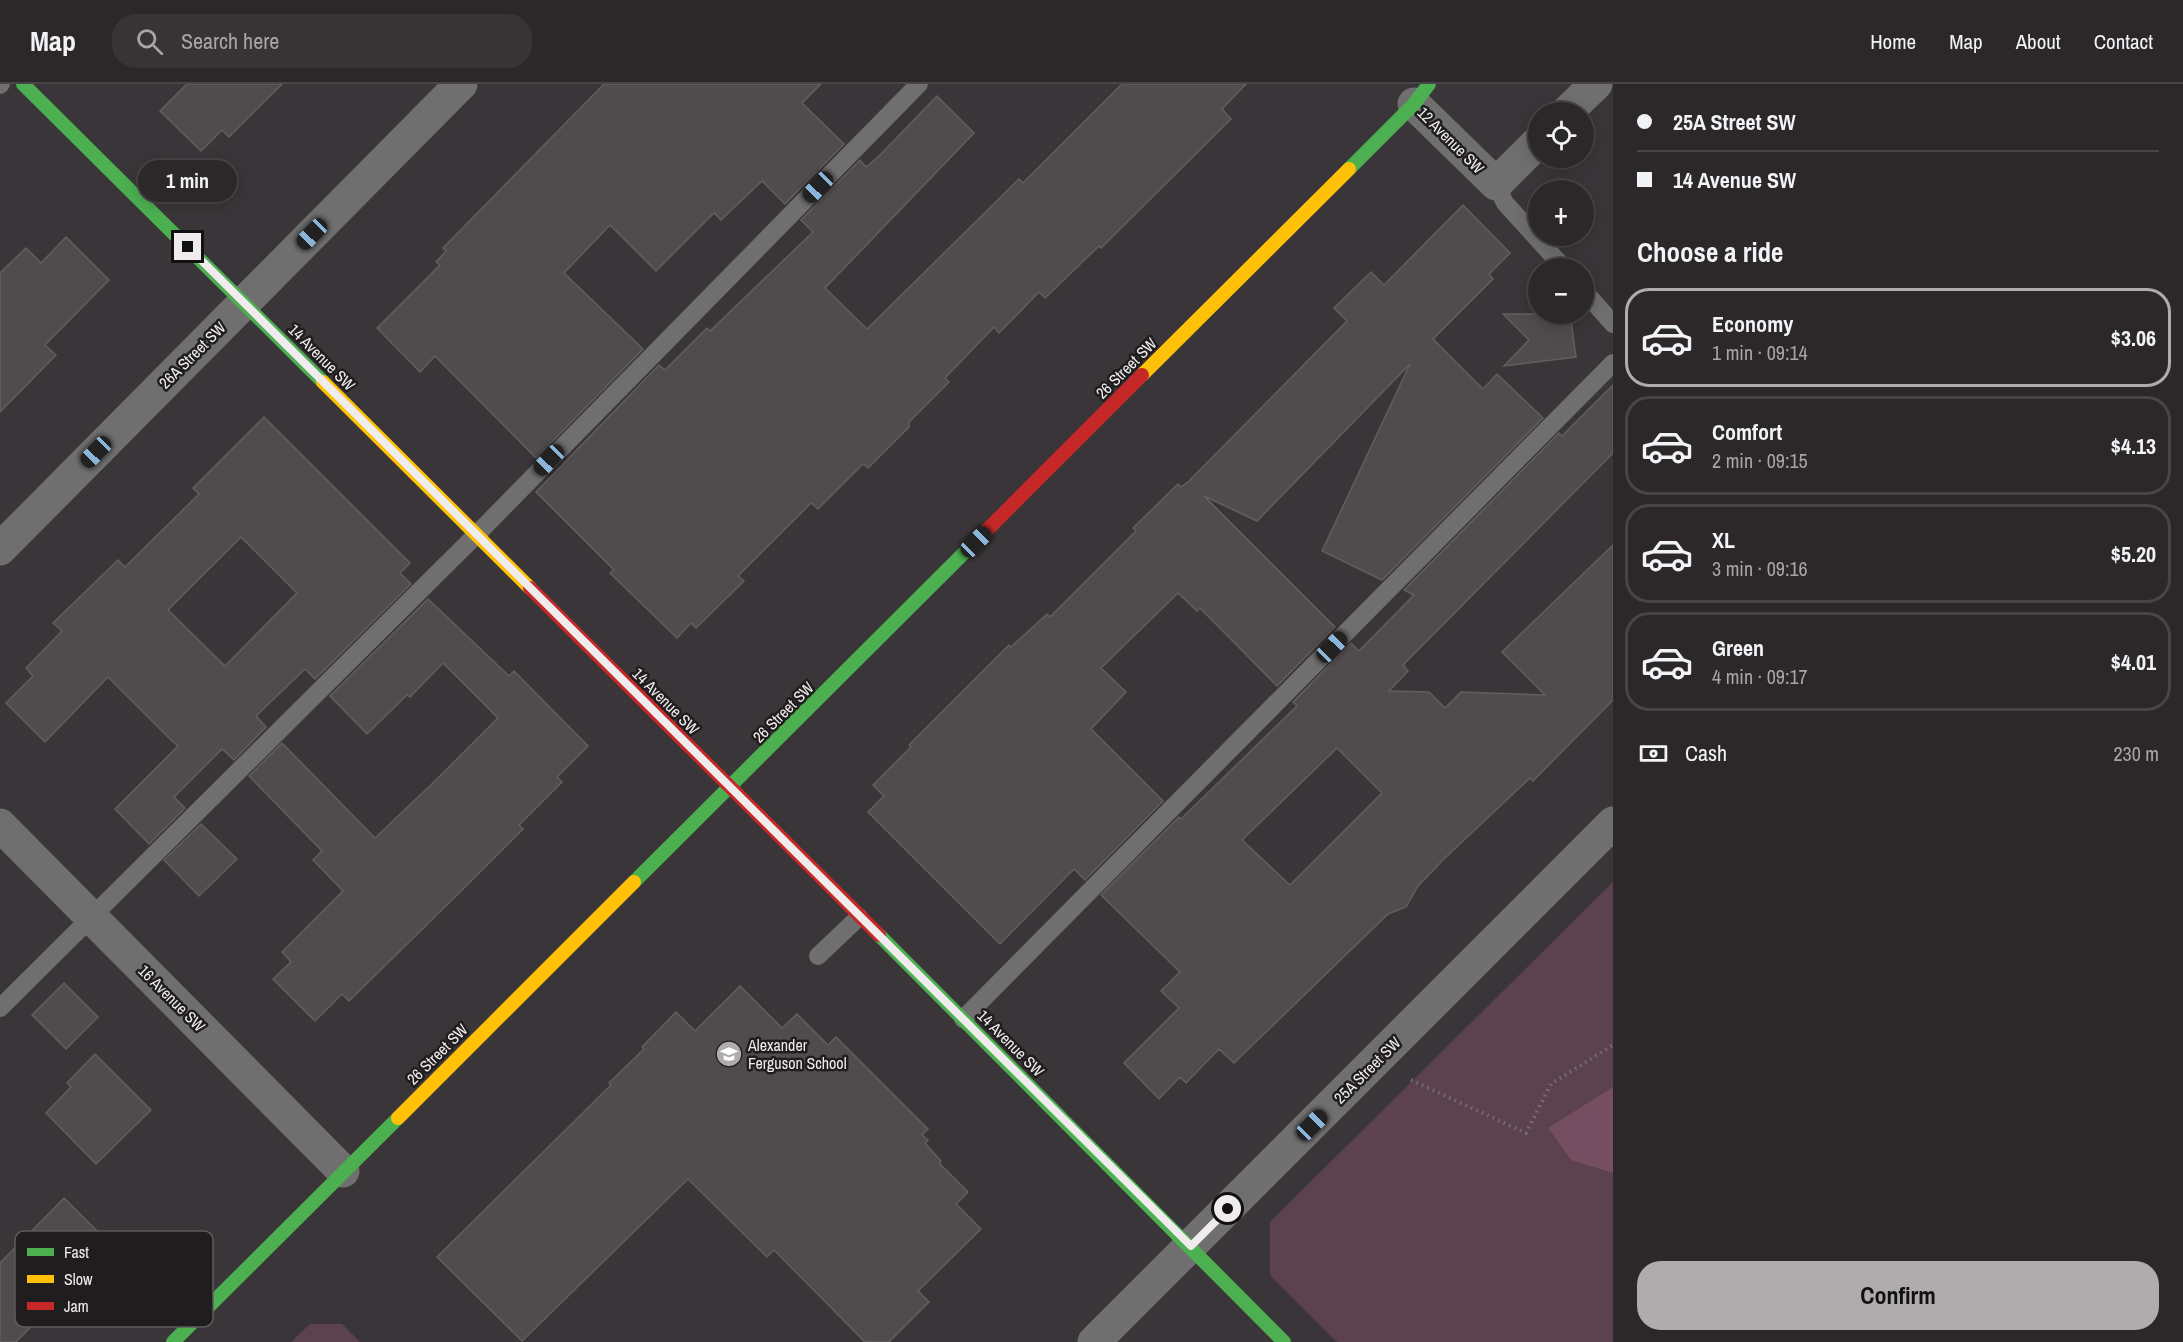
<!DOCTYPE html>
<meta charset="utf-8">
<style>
:root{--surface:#2c282a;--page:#383436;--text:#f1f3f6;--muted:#a6a6a8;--line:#484447;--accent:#b0acae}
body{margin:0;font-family:"Archivo Narrow",sans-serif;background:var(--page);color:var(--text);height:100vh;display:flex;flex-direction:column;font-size:22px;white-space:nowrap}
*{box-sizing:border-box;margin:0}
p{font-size:20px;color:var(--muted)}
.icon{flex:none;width:33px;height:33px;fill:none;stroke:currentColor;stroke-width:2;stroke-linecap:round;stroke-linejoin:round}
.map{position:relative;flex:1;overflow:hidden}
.drawer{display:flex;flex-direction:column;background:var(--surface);width:570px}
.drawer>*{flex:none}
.banner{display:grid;align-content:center;height:132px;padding:0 24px;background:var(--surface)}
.controls{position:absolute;left:1528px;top:18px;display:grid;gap:12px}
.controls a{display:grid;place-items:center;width:66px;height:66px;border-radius:50%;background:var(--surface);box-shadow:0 3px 15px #0003,0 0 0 2px var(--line);font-size:30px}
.end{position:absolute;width:27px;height:27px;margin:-14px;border:8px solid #f0ecee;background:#111;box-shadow:0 0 0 3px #111}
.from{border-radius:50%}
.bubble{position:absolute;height:42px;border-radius:21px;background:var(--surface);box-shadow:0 3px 15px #0003,0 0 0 2px var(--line);font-size:20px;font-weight:700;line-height:42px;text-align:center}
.car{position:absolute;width:18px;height:36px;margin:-18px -9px;border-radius:8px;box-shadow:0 0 4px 2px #0007;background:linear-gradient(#222 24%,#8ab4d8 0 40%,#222 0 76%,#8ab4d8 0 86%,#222 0)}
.banner b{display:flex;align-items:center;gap:21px;height:57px;font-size:22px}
.banner b+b{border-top:2px solid var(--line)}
.banner i{width:15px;height:15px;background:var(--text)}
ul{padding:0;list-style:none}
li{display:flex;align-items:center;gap:18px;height:99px;margin:0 12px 9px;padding:0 12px;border:3px solid var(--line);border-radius:24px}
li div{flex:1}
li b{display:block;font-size:22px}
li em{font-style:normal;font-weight:700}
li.active{border-color:var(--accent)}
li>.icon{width:54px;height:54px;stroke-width:1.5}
h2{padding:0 24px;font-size:27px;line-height:72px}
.pay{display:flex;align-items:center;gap:15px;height:66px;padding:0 24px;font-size:22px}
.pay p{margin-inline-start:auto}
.action{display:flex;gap:12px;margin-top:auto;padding:12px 24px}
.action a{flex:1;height:69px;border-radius:24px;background:var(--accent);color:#111;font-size:24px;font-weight:700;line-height:69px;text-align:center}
header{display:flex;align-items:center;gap:36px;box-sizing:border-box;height:84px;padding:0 30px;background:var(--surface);border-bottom:2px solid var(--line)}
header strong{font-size:28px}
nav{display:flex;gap:33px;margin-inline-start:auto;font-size:21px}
.search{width:420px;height:54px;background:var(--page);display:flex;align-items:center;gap:15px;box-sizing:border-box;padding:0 21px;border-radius:24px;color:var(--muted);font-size:22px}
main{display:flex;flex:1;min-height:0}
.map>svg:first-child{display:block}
.green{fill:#5c414e}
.forest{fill:#764e62}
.building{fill:#504c4e;stroke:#625e60;stroke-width:1.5;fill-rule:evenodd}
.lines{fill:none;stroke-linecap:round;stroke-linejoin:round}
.path{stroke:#737173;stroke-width:4;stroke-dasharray:1.5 4.5;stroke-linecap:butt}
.lane{stroke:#706f6f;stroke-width:18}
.street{stroke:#706f6f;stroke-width:33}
.fast{stroke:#4caf50;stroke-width:14}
.slow{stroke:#ffc107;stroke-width:14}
.jam{stroke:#c62828;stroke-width:14}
.route{stroke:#f0ecee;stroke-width:8}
.labels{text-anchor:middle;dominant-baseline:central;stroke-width:5;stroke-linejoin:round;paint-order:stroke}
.street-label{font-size:16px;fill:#f0ecee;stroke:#201d1e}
.poi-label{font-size:16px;fill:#f0ecee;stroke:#201d1e;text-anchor:start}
.key{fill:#201d1e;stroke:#5e5b5c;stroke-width:1.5}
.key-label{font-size:16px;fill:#f0ecee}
</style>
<header>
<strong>Map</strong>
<div class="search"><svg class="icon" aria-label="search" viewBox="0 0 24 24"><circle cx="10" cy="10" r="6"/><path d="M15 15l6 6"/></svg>Search here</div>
<nav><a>Home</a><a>Map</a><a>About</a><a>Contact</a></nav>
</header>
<main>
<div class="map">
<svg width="1613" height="1258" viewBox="0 0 1613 1258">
<rect width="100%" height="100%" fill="#3a3538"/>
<!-- green -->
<g class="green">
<polygon points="1613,798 1613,1258 1337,1258 1270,1191 1270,1138"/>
<polygon points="310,1240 342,1240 360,1258 291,1258"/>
</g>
<!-- forest -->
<polygon class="forest" points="1613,1003 1613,1089 1571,1076 1548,1044"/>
<!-- building -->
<g class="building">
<polygon points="187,0 282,0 229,53 222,46 201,67 160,27"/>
<polygon points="604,0 821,0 802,19 844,60 785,120 762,97 721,136 714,129 656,187 610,141 564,189 643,265 536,374 435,272 420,288 377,244 440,181 436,178 446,167 443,164"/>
<polygon points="1122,0 1246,0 1222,25 1231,35 1101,164 1099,162 1045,214 1039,208 999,249 994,243 945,294 949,298 909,338 909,343 868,384 863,380 818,425 811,419 738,492 744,497 696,544 691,539 677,554 610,489 614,486 536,408 659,281 665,286 707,244 710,247 813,148 801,136 860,76 866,83 880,71 937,12 974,49 825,204 867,245 1019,95 1023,99"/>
<polygon points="1463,121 1510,169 1489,190 1493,195 1433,255 1483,305 1497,290 1543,334 1382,496 1322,467 1410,280 1257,437 1204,412 1335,543 1277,602 1200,524 1197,527 1178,509 1101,584 1126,608 1091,645 1163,717 1085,796 1074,785 1000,860 868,728 884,712 873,701 911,663 909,661 1009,561 1011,563 1047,530 1050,533 1136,447 1133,444 1178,400 1181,403 1189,397 1347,237 1334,224 1371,188 1384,201"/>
<polygon points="66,153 109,196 45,261 56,271 0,328 0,189 26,164 41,179"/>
<polygon points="1503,230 1570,230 1576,273 1504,282 1529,256"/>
<path d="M1613 301V369L1403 581 1408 587 1389 607 1429 608 1445 624 1461 608 1545 611 1502 568 1613 461V616L1533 697 1530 694 1445 774 1418 802 1406 823 1388 830 1234 979 1219 965 1186 999 1180 993 1159 1015 1124 979 1179 924 1161 907 1180 888 1101 811 1179 733 1181 735 1297 622 1293 618 1351 559 1359 567 1414 511 1404 506 1559 349 1562 352ZM1337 664 1382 709 1290 801 1242 756Z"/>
<path d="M264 333 410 479 400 489 411 500 315 595 305 585 256 632 266 643 234 676 222 665 174 713 185 724 149 760 115 725 178 662 171 656 108 593 45 658 6 619 33 592 26 584 62 547 53 539 118 476 125 483 199 410 193 404ZM241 453 297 509 225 582 168 526Z"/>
<polygon points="428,515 509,592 514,587 588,662 557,693 562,698 519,741 523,745 454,814 349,917 342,910 315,937 273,895 291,878 282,868 343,807 313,776 322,767 249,692 282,659 375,754 437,695 498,634 443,579 410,613 407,611 367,650 330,612"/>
<polygon points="201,740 237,775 199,812 164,776"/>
<polygon points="64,899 98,933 66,965 32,931"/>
<polygon points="740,902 782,944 797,930 828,961 836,953 928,1045 922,1051 928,1056 925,1059 941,1077 939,1079 968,1108 956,1120 981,1145 918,1207 929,1218 889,1258 865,1258 774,1166 767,1173 688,1095 522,1257 437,1173 611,1001 609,999 644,965 642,963 676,928 695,947"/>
<polygon points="95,970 151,1026 96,1080 46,1029 71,1003 67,999"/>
<polygon points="64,1114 106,1156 85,1177 90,1182 16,1258 0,1258 0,1179"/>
</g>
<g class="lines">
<!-- path -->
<polyline class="path" points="1411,996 1526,1049 1551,1000 1613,961"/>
<!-- lane -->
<g class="lane">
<polyline points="0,1 1,0"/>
<polyline points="1496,100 1505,119 1564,184"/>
<polyline points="1584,207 1613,240"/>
<polyline points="818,872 859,833"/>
<polyline points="0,924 477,450 919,0"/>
<polyline points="963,935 1613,279"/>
</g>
<!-- street -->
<g class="street">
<polyline points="1414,20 1496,100 1539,57"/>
<polyline points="1567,28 1596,0"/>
<polyline points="0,465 461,0"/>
<polyline points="0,741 343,1087"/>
<polyline points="1094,1258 1613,739"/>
</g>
<!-- fast -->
<g class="fast">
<polyline points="23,0 323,298"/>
<polyline points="1349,85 1414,20 1429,0"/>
<polyline points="634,798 969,464"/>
<polyline points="879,851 1284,1258"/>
<polyline points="173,1258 398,1034"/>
</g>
<!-- slow -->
<g class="slow">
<polyline points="1142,291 1349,85"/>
<polyline points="323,298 530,504"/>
<polyline points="398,1034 634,798"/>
</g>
<!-- jam -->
<g class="jam">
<polyline points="969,464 1142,291"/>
<polyline points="530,504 879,851"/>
</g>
</g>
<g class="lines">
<!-- route -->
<polyline class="route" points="188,163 1191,1162 1228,1125"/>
</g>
<!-- icons -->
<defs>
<g id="school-disc" transform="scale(1.35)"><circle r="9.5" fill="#b0acae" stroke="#201d1e"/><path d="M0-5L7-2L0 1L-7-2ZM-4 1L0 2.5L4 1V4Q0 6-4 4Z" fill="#fff"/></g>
</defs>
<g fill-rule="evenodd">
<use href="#school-disc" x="729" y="970"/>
</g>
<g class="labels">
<!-- street labels -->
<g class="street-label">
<text transform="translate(1451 56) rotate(45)">12 Avenue SW</text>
<text transform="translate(192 271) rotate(-45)">26A Street SW</text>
<text transform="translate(322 273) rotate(45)">14 Avenue SW</text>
<text transform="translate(1126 284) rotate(-45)">26 Street SW</text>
<text transform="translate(666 617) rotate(45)">14 Avenue SW</text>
<text transform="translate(783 628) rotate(-45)">26 Street SW</text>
<text transform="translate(172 914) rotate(45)">16 Avenue SW</text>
<text transform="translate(1011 959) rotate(45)">14 Avenue SW</text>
<text transform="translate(437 970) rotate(-45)">26 Street SW</text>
<text transform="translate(1367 986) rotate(-45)">25A Street SW</text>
</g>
<!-- poi labels -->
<g class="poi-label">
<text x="748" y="961">Alexander<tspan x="748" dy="18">Ferguson School</tspan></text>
</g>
</g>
<!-- legend -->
<rect x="15" y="1147" width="198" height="96" rx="9" class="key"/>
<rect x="27" y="1164" width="27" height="8" fill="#4caf50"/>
<rect x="27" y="1191" width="27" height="8" fill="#ffc107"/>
<rect x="27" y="1218" width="27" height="8" fill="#c62828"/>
<g class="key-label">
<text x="64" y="1174">Fast</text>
<text x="64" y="1201">Slow</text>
<text x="64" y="1228">Jam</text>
</g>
</svg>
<div class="controls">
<a><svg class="icon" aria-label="locate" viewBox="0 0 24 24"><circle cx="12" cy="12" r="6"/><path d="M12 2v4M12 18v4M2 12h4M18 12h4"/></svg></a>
<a>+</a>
<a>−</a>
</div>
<i class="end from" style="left:1228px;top:1125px"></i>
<i class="end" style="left:188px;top:163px"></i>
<div class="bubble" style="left:138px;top:76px;width:99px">1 min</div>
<i class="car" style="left:818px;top:103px;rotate:224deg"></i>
<i class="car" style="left:312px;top:150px;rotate:224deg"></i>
<i class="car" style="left:96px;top:368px;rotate:224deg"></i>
<i class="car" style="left:549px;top:376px;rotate:224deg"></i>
<i class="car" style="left:976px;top:458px;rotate:45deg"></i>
<i class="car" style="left:1332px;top:563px;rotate:44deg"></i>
<i class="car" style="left:1312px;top:1041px;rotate:45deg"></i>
</div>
<section class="drawer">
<div class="banner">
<b><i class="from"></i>25A Street SW</b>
<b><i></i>14 Avenue SW</b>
</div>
<h2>Choose a ride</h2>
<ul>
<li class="active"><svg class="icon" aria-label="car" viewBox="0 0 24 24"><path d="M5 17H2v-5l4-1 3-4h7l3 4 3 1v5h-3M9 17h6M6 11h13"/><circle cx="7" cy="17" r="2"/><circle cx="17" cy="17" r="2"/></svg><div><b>Economy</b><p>1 min · 09:14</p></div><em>$3.06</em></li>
<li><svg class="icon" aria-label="car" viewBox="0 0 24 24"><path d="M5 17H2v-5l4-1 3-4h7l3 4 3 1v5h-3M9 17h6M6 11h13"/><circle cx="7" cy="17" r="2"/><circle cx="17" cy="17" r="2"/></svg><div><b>Comfort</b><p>2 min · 09:15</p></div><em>$4.13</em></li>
<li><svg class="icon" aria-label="car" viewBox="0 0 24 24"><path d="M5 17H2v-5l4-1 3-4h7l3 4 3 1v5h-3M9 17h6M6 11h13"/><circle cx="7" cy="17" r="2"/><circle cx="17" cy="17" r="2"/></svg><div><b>XL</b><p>3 min · 09:16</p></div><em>$5.20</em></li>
<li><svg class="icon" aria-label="car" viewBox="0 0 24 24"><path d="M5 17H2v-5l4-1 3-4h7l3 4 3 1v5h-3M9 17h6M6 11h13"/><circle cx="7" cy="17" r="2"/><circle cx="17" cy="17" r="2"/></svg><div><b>Green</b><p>4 min · 09:17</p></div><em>$4.01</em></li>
</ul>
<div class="pay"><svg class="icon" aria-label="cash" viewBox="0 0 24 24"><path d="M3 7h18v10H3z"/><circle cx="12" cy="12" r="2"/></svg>Cash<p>230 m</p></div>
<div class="action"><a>Confirm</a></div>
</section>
</main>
